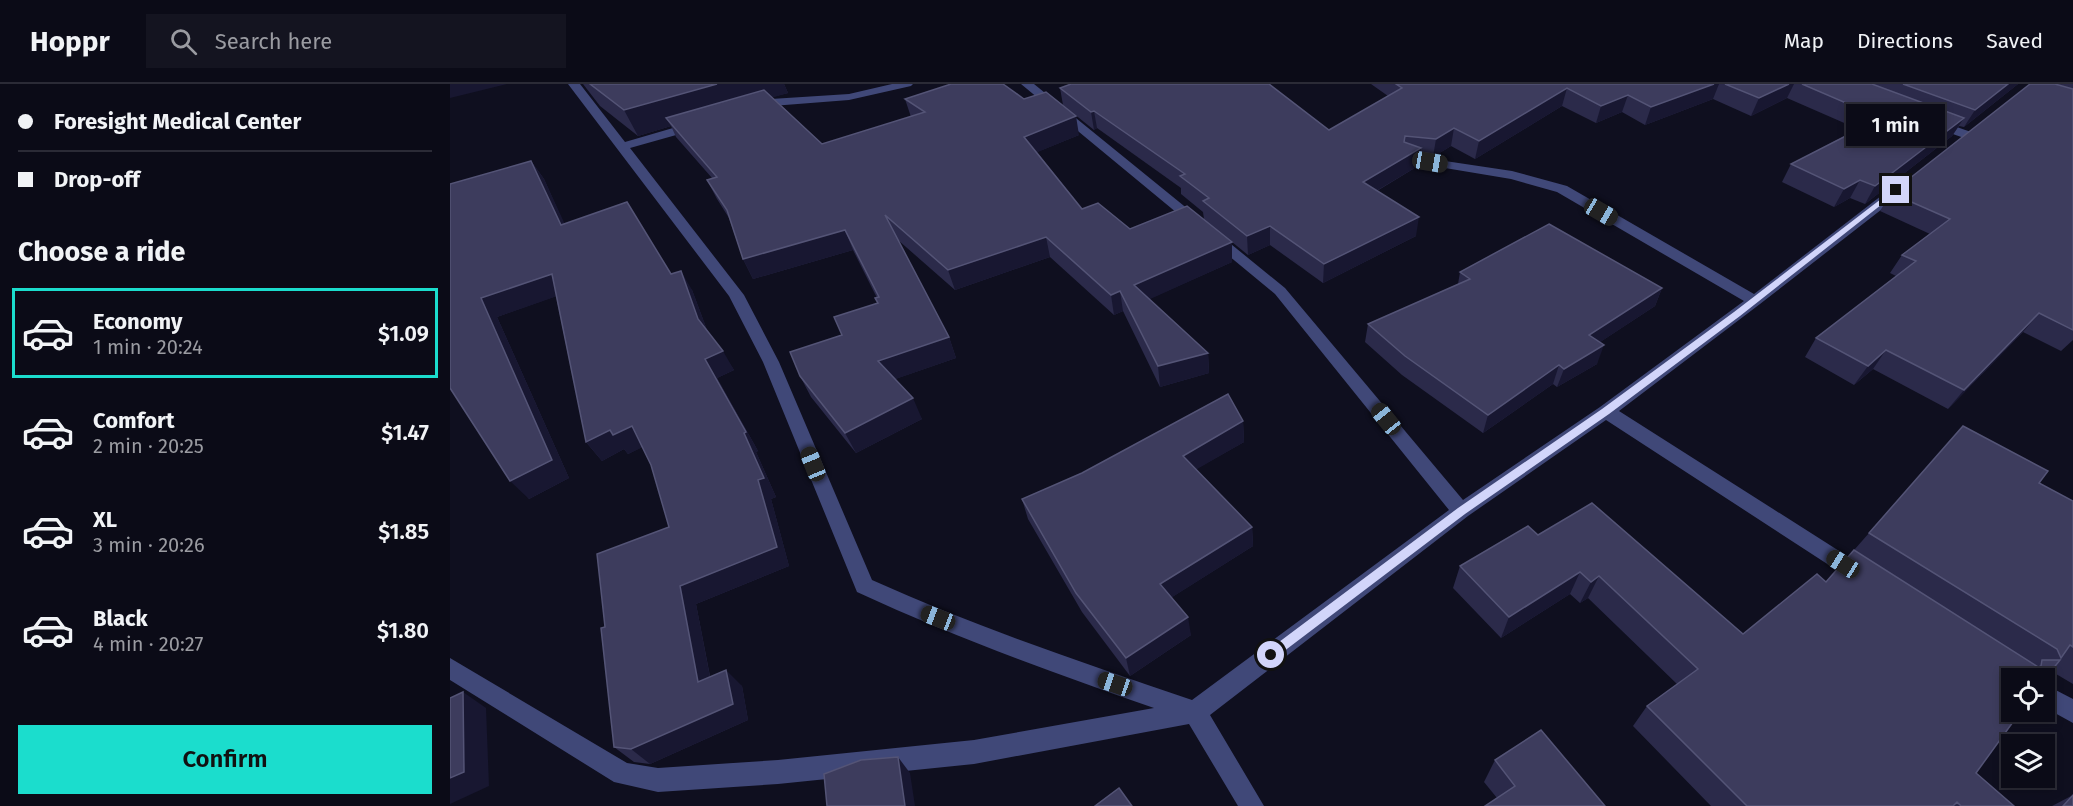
<!DOCTYPE html>
<meta charset="utf-8">
<style>
:root{--surface:#0b0b17;--page:#141420;--text:#f1f3f6;--muted:#9a9ba1;--line:#2b2b36;--accent:#1bddcd}
body{margin:0;font-family:"Fira Sans",sans-serif;background:var(--page);color:var(--text);height:100vh;display:flex;flex-direction:column;font-size:22px;white-space:nowrap}
*{box-sizing:border-box;margin:0}
p{font-size:20px;color:var(--muted)}
.icon{flex:none;width:33px;height:33px;fill:none;stroke:currentColor;stroke-width:2;stroke-linecap:round;stroke-linejoin:round}
.map{position:relative;flex:1;overflow:hidden}
.side{display:flex;flex-direction:column;background:var(--surface);width:450px}
.side>*{flex:none}
.banner{display:grid;align-content:center;height:132px;padding:0 18px;background:var(--surface)}
.controls{position:absolute;left:1551px;top:584px;display:grid;gap:12px}
.controls a{display:grid;place-items:center;width:54px;height:54px;border-radius:0px;background:var(--surface);box-shadow:0 3px 9px #0003,0 0 0 2px var(--line);font-size:30px}
.end{position:absolute;width:27px;height:27px;margin:-14px;border:8px solid #d2d5fa;background:#111;box-shadow:0 0 0 3px #111}
.from{border-radius:50%}
.bubble{position:absolute;height:42px;border-radius:0px;background:var(--surface);box-shadow:0 3px 9px #0003,0 0 0 2px var(--line);font-size:20px;font-weight:600;line-height:42px;text-align:center}
.car{position:absolute;width:18px;height:36px;margin:-18px -9px;border-radius:8px;box-shadow:0 0 4px 2px #0007;background:linear-gradient(#222 24%,#8ab4d8 0 40%,#222 0 76%,#8ab4d8 0 86%,#222 0)}
.banner b{display:flex;align-items:center;gap:21px;height:57px;font-size:22px}
.banner b+b{border-top:2px solid var(--line)}
.banner i{width:15px;height:15px;background:var(--text)}
ul{padding:0;list-style:none}
li{display:flex;align-items:center;gap:18px;height:90px;margin:0 12px 9px;padding:0 6px;border:3px solid transparent;border-radius:0px}
li div{flex:1}
li b{display:block;font-size:22px}
li em{font-style:normal;font-weight:600}
li.on{border-color:var(--accent)}
li>.icon{width:54px;height:54px;stroke-width:1.5}
h2{padding:0 18px;font-size:27px;line-height:72px}
.primary-button{display:flex;gap:12px;margin-top:auto;padding:12px 18px}
.primary-button a{flex:1;height:69px;border-radius:0px;background:var(--accent);color:#111;font-size:24px;font-weight:600;line-height:69px;text-align:center}
header{display:flex;align-items:center;gap:36px;box-sizing:border-box;height:84px;padding:0 30px;background:var(--surface);border-bottom:2px solid var(--line)}
header strong{font-size:28px}
nav{display:flex;gap:33px;margin-inline-start:auto;font-size:21px}
.search{width:420px;height:54px;background:var(--page);display:flex;align-items:center;gap:15px;box-sizing:border-box;padding:0 21px;border-radius:0px;color:var(--muted);font-size:22px}
main{display:flex;flex:1;min-height:0}
.map>svg:first-child{display:block}
.lines{fill:none;stroke-linecap:round;stroke-linejoin:round}
.minor{fill:#404878;fill-rule:evenodd}
.wall{fill:#2b2a4a}
.shaded-wall{fill:#181731}
.building{fill:#3d3c5d;stroke:#545476;stroke-width:1.5}
.route{fill:#d2d5fa}
</style>
<header>
<strong>Hoppr</strong>
<div class="search"><svg class="icon" aria-label="search" viewBox="0 0 24 24"><circle cx="10" cy="10" r="6"/><path d="M15 15l6 6"/></svg>Search here</div>
<nav><a>Map</a><a>Directions</a><a>Saved</a></nav>
</header>
<main>
<section class="side">
<div class="banner">
<b><i class="from"></i>Foresight Medical Center</b>
<b><i></i>Drop-off</b>
</div>
<h2>Choose a ride</h2>
<ul>
<li class="on"><svg class="icon" aria-label="car" viewBox="0 0 24 24"><path d="M5 17H2v-5l4-1 3-4h7l3 4 3 1v5h-3M9 17h6M6 11h13"/><circle cx="7" cy="17" r="2"/><circle cx="17" cy="17" r="2"/></svg><div><b>Economy</b><p>1 min · 20:24</p></div><em>$1.09</em></li>
<li><svg class="icon" aria-label="car" viewBox="0 0 24 24"><path d="M5 17H2v-5l4-1 3-4h7l3 4 3 1v5h-3M9 17h6M6 11h13"/><circle cx="7" cy="17" r="2"/><circle cx="17" cy="17" r="2"/></svg><div><b>Comfort</b><p>2 min · 20:25</p></div><em>$1.47</em></li>
<li><svg class="icon" aria-label="car" viewBox="0 0 24 24"><path d="M5 17H2v-5l4-1 3-4h7l3 4 3 1v5h-3M9 17h6M6 11h13"/><circle cx="7" cy="17" r="2"/><circle cx="17" cy="17" r="2"/></svg><div><b>XL</b><p>3 min · 20:26</p></div><em>$1.85</em></li>
<li><svg class="icon" aria-label="car" viewBox="0 0 24 24"><path d="M5 17H2v-5l4-1 3-4h7l3 4 3 1v5h-3M9 17h6M6 11h13"/><circle cx="7" cy="17" r="2"/><circle cx="17" cy="17" r="2"/></svg><div><b>Black</b><p>4 min · 20:27</p></div><em>$1.80</em></li>
</ul>
<div class="primary-button"><a>Confirm</a></div>
</section>
<div class="map">
<svg width="1623" height="722" viewBox="0 0 1623 722">
<rect width="100%" height="100%" fill="#0f0f1f"/>
<g class="lines">
<!-- minor -->
<g class="minor">
<path d="M118 0H130L175 58 247 37 253 41 251 44 180 64 294 211 329 278 422 496C526 543 634 579 742 616L999 426 825 210 571 0H584L835 204 1013 416 1150 323 1294 217 1107 108 1061 95 959 78 953 74 955 71 1062 87 1117 102 1304 210 1453 95H1463L1465 98 1463 101 1310 220 1169 327 1419 486 1422 492 1419 498 1412 501 1405 498 1156 336 1018 432 760 631 814 722H788L739 640 524 680 328 700 208 708 164 698 0 596V574L177 679 208 684 328 676 524 656 704 624C604 589 504 553 407 508L313 278 279 212Z"/>
<polygon points="442,0 463,0 461,2 399,16 322,22 305,28 299,24 321,15 399,10"/>
<polygon points="1484,35 1521,48 1523,51 1517,55 1480,42 1480,36"/>
<polygon points="1594,600 1623,615 1623,639 1594,623"/>
</g>
</g>
<!-- wall -->
<g class="wall">
<polygon points="133,0 334,0 338,9 322,13 372,60 461,33 455,15 574,15 629,51 587,68 632,125 680,145 754,135 753,128 731,110 731,104 647,44 644,46 613,21 610,4 879,46 938,12 921,0 1568,0 1514,43 1509,42 1502,52 1415,120 1400,114 1384,123 1332,98 1341,80 1408,45 1337,14 1301,32 1263,15 1195,41 1172,28 1146,39 1112,22 1025,75 1001,62 983,73 970,72 968,82 927,107 966,152 873,199 820,161 798,171 782,158 782,178 699,215 758,269 759,289 710,303 673,227 664,231 600,173 505,206 448,156 499,253 506,274 445,295 472,335 406,369 361,313 350,292 392,251 427,219 427,214 403,166 303,195 293,175 279,134 267,115 257,96 262,94 226,53 221,42 188,52 150,22"/>
<polygon points="1580,0 1623,0 1623,256 1611,267 1573,248 1498,325 1423,285 1404,301 1355,273 1366,254 1446,192 1440,189 1452,171 1480,150 1430,127 1441,109"/>
<polygon points="81,77 94,95 114,140 221,190 242,206 257,246 284,286 267,294 308,367 306,368 326,413 321,415 339,482 246,520 260,592 292,602 298,636 200,680 184,678 164,663 155,543 219,443 201,381 192,363 178,370 174,365 152,377 136,358 106,212 47,233 119,394 79,415 0,304"/>
<polygon points="1010,188 1212,204 1205,222 1150,258 1147,280 1107,303 1103,300 1033,349 952,291 915,258 918,240 1008,200"/>
<polygon points="793,337 794,358 746,385 802,443 803,462 722,513 741,551 680,592 632,528 578,435 572,415"/>
<polygon points="1513,342 1589,399 1623,417 1623,600 1601,587 1526,689 1564,722 1261,722 1183,642 1197,622 1227,600 1138,514 1130,519 1120,510 1051,554 1003,504 1010,482 1088,451 1293,550 1376,498"/>
<polygon points="1045,676 1155,722 1047,714 1034,698"/>
<polygon points="1623,711 1623,722 1602,722"/>
</g>
<!-- shaded-wall -->
<g class="shaded-wall">
<polygon points="0,0 57,0 0,14"/>
<polygon points="267,0 334,0 338,9 223,42 216,34 221,42 188,52 174,26"/>
<polygon points="1264,0 1269,0 1263,15 1195,41 1201,23"/>
<polygon points="1339,0 1344,0 1337,14 1301,32 1309,14"/>
<polygon points="1558,0 1568,0 1514,43 1525,26"/>
<polygon points="1117,4 1112,22 1025,75 1029,57"/>
<polygon points="1178,11 1172,28 1146,39 1151,22"/>
<polygon points="644,27 647,44 644,46 641,28"/>
<polygon points="626,32 629,51 578,72 574,53"/>
<polygon points="1514,34 1502,52 1415,120 1425,102"/>
<polygon points="1004,44 1001,62 983,73 986,55"/>
<polygon points="955,52 953,70 971,64 968,82 911,116 913,98"/>
<polygon points="81,77 94,95 124,160 111,141"/>
<polygon points="1410,96 1400,114 1384,123 1394,105"/>
<polygon points="969,133 966,152 873,199 874,180"/>
<polygon points="820,142 820,161 798,171 797,152"/>
<polygon points="395,146 403,166 303,195 293,175"/>
<polygon points="596,153 600,173 505,206 498,186"/>
<polygon points="782,158 782,178 687,221 684,201"/>
<polygon points="231,187 242,206 260,254 248,235"/>
<polygon points="102,190 116,209 47,233 119,394 79,415 60,397 31,214"/>
<polygon points="1212,204 1205,222 1132,270 1139,251"/>
<polygon points="670,207 673,227 664,231 661,211"/>
<polygon points="1589,229 1573,248 1498,325 1514,306"/>
<polygon points="499,253 506,274 437,298 428,277"/>
<polygon points="1154,261 1147,280 1107,303 1114,285"/>
<polygon points="1436,266 1423,285 1404,301 1418,282"/>
<polygon points="273,267 284,286 267,294 308,367 306,368 326,413 321,415 339,482 246,520 264,614 248,598 230,502 294,349 255,275"/>
<polygon points="758,269 759,289 710,303 708,282"/>
<polygon points="1109,281 1103,300 1033,349 1038,331"/>
<polygon points="463,314 472,335 406,369 395,349"/>
<polygon points="793,337 794,358 735,392 733,372"/>
<polygon points="182,342 197,361 178,370 174,365 152,377 136,358 160,346"/>
<polygon points="802,443 803,462 713,519 710,500"/>
<polygon points="1130,488 1120,510 1051,554 1059,533"/>
<polygon points="1149,492 1138,514 1130,519 1141,498"/>
<polygon points="738,533 741,551 680,592 676,574"/>
<polygon points="276,586 292,602 298,636 200,680 181,665"/>
<polygon points="13,608 36,624 39,702 0,720 0,694"/>
<polygon points="448,673 460,689 465,722 455,722"/>
</g>
<!-- building -->
<g class="building">
<polygon points="140,0 267,0 174,26"/>
<polygon points="501,0 553,0 574,15 596,8 626,32 574,53 632,125 648,119 680,145 737,122 782,158 684,201 758,269 708,282 670,207 661,211 596,153 498,186 435,131 499,253 428,277 463,314 395,349 350,292 340,268 392,251 384,233 428,219 425,214 429,213 395,146 293,175 277,126 257,96 267,93 216,34 314,6 372,60 475,28 455,15"/>
<polygon points="621,0 819,0 879,46 952,4 946,0 1264,0 1201,23 1178,11 1151,22 1117,4 1029,57 1004,44 986,55 955,52 954,58 971,64 913,98 969,133 874,180 820,142 797,152 753,117 759,114 730,92 735,90 644,27 641,28 610,4"/>
<polygon points="1275,0 1339,0 1309,14"/>
<polygon points="1352,0 1422,0 1514,34 1425,102 1410,96 1394,105 1341,80 1431,34"/>
<polygon points="1453,0 1558,0 1525,26"/>
<polygon points="1580,0 1605,0 1623,5 1623,246 1589,229 1514,306 1436,266 1418,282 1366,254 1466,177 1452,171 1500,135 1441,109"/>
<polygon points="81,77 111,141 177,118 221,190 231,187 248,235 273,267 255,275 296,348 294,349 314,394 308,396 327,463 230,502 248,598 276,586 283,620 181,665 164,663 151,544 155,543 147,470 219,443 201,381 182,342 163,351 160,346 136,358 102,190 31,214 102,376 60,397 0,304 0,100"/>
<polygon points="1099,140 1212,204 1139,251 1154,261 1114,285 1109,281 1038,331 955,272 918,240 1020,195 1010,188"/>
<polygon points="778,310 793,337 733,372 802,443 710,500 738,533 676,574 626,509 572,415 632,389"/>
<polygon points="1513,342 1598,387 1589,399 1623,417 1623,563 1620,561 1611,574 1607,565 1419,449"/>
<polygon points="1142,419 1293,550 1367,490 1376,498 1404,466 1588,583 1591,582 1592,576 1610,576 1594,596 1594,594 1562,594 1562,627 1571,627 1526,689 1564,722 1511,722 1507,718 1503,722 1297,722 1197,622 1248,585 1149,492 1141,498 1130,488 1059,533 1010,482 1078,442 1088,451"/>
<polygon points="13,608 14,688 0,694 0,614"/>
<polygon points="1091,646 1155,722 1035,722 1065,702 1045,676"/>
<polygon points="448,673 455,722 377,722 374,690 411,676"/>
<polygon points="669,704 682,722 645,722"/>
<polygon points="1623,711 1623,722 1613,722"/>
</g>
<!-- route -->
<polygon class="route" points="1444,105 1450,106 1290,232 1159,330 1015,430 825,574 817,574 817,567 1008,424 1152,325 1284,228"/>
</svg>
<div class="controls">
<a><svg class="icon" aria-label="locate" viewBox="0 0 24 24"><circle cx="12" cy="12" r="6"/><path d="M12 2v4M12 18v4M2 12h4M18 12h4"/></svg></a>
<a><svg class="icon" aria-label="layers" viewBox="0 0 24 24"><path d="M12 4l9 5-9 5-9-5zM3 14l9 5 9-5"/></svg></a>
</div>
<i class="end from" style="left:821px;top:571px"></i>
<i class="end" style="left:1446px;top:106px"></i>
<div class="bubble" style="left:1396px;top:20px;width:99px">1 min</div>
<i class="car" style="left:980px;top:78px;rotate:100deg"></i>
<i class="car" style="left:1151px;top:128px;rotate:120deg"></i>
<i class="car" style="left:936px;top:335px;rotate:321deg"></i>
<i class="car" style="left:363px;top:380px;rotate:338deg"></i>
<i class="car" style="left:1393px;top:480px;rotate:302deg"></i>
<i class="car" style="left:488px;top:534px;rotate:291deg"></i>
<i class="car" style="left:665px;top:600px;rotate:289deg"></i>
</div>
</main>
